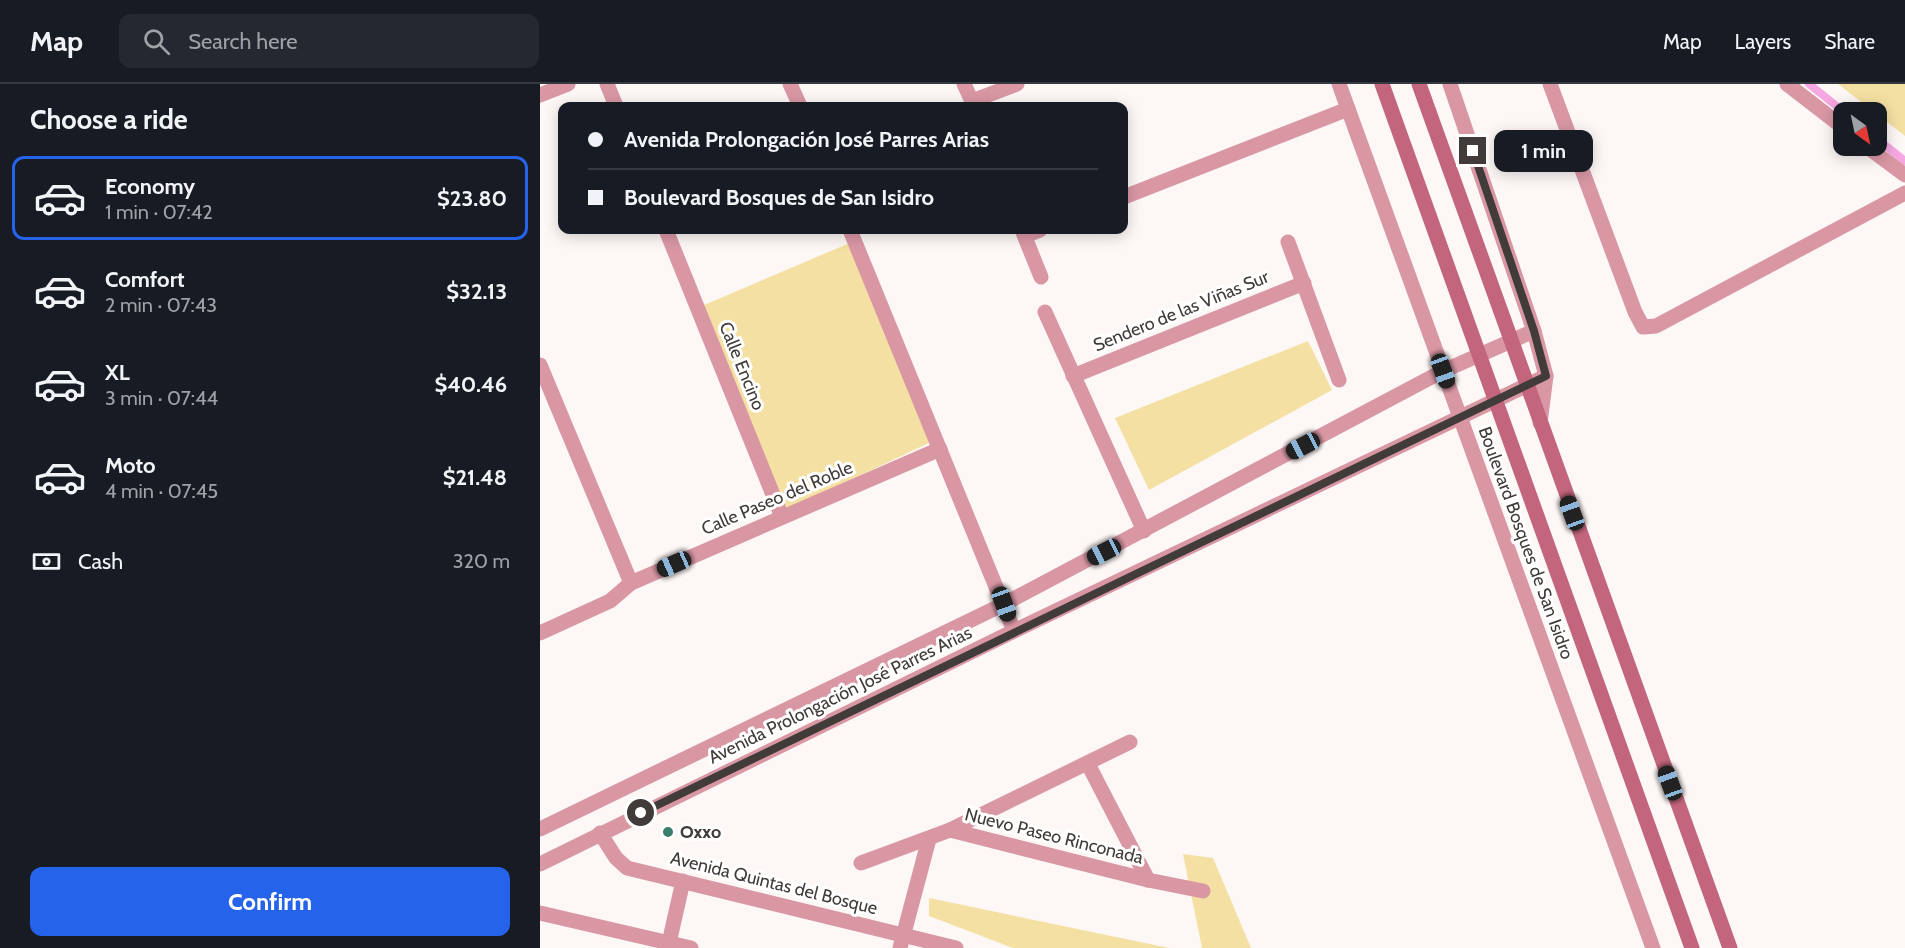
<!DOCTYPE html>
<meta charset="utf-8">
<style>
:root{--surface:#171b24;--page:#242831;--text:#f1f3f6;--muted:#9ea1a6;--line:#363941;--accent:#2563eb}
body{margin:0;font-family:Cabin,sans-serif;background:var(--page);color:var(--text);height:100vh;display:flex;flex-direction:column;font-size:22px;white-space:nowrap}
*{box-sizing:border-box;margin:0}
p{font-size:20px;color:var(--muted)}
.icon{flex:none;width:33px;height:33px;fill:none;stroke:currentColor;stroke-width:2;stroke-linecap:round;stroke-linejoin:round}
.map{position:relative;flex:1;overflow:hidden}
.details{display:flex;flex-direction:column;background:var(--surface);width:540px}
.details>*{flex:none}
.top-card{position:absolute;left:18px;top:18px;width:570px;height:132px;border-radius:12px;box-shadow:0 3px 15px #0003;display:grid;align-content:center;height:132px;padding:0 30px;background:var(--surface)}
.needle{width:39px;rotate:147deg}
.controls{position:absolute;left:1293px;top:18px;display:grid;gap:12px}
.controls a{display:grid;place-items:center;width:54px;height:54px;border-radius:12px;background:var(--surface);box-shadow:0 3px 15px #0003;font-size:30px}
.end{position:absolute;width:27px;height:27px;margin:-14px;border:8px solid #413b39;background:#fff;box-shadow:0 0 0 3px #fff}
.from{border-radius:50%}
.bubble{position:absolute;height:42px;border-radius:12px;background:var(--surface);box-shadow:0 3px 15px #0003;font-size:20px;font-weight:700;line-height:42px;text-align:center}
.car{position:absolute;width:18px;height:36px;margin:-18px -9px;border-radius:8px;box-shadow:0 0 4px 2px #0007;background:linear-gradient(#222 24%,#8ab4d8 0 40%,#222 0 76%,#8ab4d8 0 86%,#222 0)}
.top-card b{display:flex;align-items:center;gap:21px;height:57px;font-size:22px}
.top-card b+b{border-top:2px solid var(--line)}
.top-card i{width:15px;height:15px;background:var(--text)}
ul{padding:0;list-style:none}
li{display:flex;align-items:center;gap:18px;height:84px;margin:0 12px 9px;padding:0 18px;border:3px solid transparent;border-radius:12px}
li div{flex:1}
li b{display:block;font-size:22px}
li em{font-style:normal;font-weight:700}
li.active{border-color:var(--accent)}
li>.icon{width:54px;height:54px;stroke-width:1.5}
h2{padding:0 30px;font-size:27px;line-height:72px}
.pay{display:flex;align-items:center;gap:15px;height:66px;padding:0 30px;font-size:22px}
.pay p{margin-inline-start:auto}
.primary-button{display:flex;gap:12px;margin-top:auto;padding:12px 30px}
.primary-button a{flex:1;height:69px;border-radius:12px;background:var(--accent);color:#fff;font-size:24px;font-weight:700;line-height:69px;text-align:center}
header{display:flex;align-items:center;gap:36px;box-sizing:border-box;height:84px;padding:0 30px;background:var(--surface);border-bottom:2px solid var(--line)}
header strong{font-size:28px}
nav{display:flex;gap:33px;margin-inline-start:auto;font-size:21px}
.search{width:420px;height:54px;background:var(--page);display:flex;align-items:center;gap:15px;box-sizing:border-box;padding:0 21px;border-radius:12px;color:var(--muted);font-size:22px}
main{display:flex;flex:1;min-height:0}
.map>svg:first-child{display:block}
.green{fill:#f5e0a3}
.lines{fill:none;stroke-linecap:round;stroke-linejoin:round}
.stream{stroke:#f6a6e1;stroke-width:8}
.minor{stroke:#d997a4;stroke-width:15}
.secondary{stroke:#c3657c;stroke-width:15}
.route{stroke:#413b39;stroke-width:8}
.poi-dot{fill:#3b7d6f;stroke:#fff;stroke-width:2}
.labels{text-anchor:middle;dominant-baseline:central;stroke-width:6;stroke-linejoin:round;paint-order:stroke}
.street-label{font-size:18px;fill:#413b39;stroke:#fff}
.poi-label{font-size:18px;font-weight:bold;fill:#413b39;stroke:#fff;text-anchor:start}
</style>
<header>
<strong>Map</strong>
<div class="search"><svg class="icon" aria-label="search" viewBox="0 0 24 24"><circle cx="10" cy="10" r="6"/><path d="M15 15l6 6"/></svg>Search here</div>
<nav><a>Map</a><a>Layers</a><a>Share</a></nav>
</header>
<main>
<section class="details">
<h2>Choose a ride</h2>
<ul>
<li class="active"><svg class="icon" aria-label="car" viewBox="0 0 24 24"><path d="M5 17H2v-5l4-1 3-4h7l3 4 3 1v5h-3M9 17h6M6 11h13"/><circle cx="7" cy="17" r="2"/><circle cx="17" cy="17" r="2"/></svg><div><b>Economy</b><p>1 min · 07:42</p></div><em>$23.80</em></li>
<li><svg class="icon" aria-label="car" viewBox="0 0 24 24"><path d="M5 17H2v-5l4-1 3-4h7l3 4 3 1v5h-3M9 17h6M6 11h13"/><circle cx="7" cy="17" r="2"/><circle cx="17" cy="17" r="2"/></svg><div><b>Comfort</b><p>2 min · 07:43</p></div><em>$32.13</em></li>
<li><svg class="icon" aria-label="car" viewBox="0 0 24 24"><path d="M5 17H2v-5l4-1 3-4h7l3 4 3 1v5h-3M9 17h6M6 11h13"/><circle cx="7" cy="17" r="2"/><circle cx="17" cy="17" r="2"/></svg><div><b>XL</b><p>3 min · 07:44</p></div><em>$40.46</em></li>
<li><svg class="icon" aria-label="car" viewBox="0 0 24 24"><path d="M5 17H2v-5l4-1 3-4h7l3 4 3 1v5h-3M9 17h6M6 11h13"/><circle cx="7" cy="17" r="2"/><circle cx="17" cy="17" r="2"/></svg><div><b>Moto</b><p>4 min · 07:45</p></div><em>$21.48</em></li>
</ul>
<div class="pay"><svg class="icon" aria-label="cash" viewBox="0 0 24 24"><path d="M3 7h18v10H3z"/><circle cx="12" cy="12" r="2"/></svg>Cash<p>320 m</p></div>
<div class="primary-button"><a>Confirm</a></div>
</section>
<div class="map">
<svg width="1365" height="864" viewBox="0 0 1365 864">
<rect width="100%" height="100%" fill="#fdf7f6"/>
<!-- green -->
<g class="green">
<polygon points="1298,0 1365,0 1365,52"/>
<polygon points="312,158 391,358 240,429 157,224"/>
<polygon points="768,257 792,306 609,406 575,334"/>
<polygon points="643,770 673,774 711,864 662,864"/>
<polygon points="389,814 629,864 473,864 389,832"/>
</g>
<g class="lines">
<!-- stream -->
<g class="stream">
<polyline points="1269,0 1304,28"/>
<polyline points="1336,54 1365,77"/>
</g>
<!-- minor -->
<g class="minor">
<polyline points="67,0 76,22"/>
<polyline points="250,0 260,22"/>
<polyline points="424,0 434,22"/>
<polyline points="799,0 1113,864"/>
<polyline points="910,0 994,247 1006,292 1000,339"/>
<polyline points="1010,0 1095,228 1103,243 1116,242 1365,109"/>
<polyline points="1247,0 1304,44"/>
<polyline points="0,11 28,0"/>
<polyline points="432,17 477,0"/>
<polyline points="1326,62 1365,91"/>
<polyline points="584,113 808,25"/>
<polyline points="126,146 242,433"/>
<polyline points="310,146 474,547"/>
<polyline points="482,146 501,193"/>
<polyline points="485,152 500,146"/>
<polyline points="748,158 799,296"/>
<polyline points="505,228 604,447"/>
<polyline points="0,281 91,499"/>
<polyline points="533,292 764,199"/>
<polyline points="0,549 70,517 91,499 400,365"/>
<polyline points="548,680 608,796"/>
<polyline points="0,745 464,520 903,287 994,247"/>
<polyline points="410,746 608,796 663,807"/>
<polyline points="60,749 76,774 87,784 416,864"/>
<polyline points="321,779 410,746 590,658"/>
<polyline points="0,780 474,547 1006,292"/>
<polyline points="0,829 151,864"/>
<polyline points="129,859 143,797"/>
<polyline points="360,864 389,755"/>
</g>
<!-- secondary -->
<g class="secondary">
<polyline points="842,0 1152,864"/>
<polyline points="879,0 1190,864"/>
</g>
</g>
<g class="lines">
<!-- route -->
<polyline class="route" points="101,729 1006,292 994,247 933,67"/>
</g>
<!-- markers -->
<circle class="poi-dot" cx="128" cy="748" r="6"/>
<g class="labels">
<!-- street labels -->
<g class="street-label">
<text transform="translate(641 227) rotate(-22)">Sendero de las Viñas Sur</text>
<text transform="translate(202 282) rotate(68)">Calle Encino</text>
<text transform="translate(237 414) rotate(-23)">Calle Paseo del Roble</text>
<text transform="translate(986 459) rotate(70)">Boulevard Bosques de San Isidro</text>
<text transform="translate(300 611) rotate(-26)">Avenida Prolongación José Parres Arias</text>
<text transform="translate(514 752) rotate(14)">Nuevo Paseo Rinconada</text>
<text transform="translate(234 799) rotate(14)">Avenida Quintas del Bosque</text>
</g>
<!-- poi labels -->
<g class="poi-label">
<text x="140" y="748">Oxxo</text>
</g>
</g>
</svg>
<div class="controls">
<a><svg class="needle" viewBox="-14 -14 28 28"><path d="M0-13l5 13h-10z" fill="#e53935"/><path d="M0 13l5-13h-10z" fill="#9ea1a6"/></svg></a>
</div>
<i class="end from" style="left:101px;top:729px"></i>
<i class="end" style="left:933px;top:67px"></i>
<div class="bubble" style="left:954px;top:46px;width:99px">1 min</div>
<i class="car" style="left:903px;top:287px;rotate:160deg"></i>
<i class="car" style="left:763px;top:362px;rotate:242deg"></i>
<i class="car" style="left:1032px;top:429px;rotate:340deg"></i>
<i class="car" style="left:564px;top:468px;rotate:243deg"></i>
<i class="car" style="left:134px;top:480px;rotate:246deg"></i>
<i class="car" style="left:464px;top:520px;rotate:160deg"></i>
<i class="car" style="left:1130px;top:699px;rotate:340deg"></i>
<div class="top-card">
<b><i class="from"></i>Avenida Prolongación José Parres Arias</b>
<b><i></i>Boulevard Bosques de San Isidro</b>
</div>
</div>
</main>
